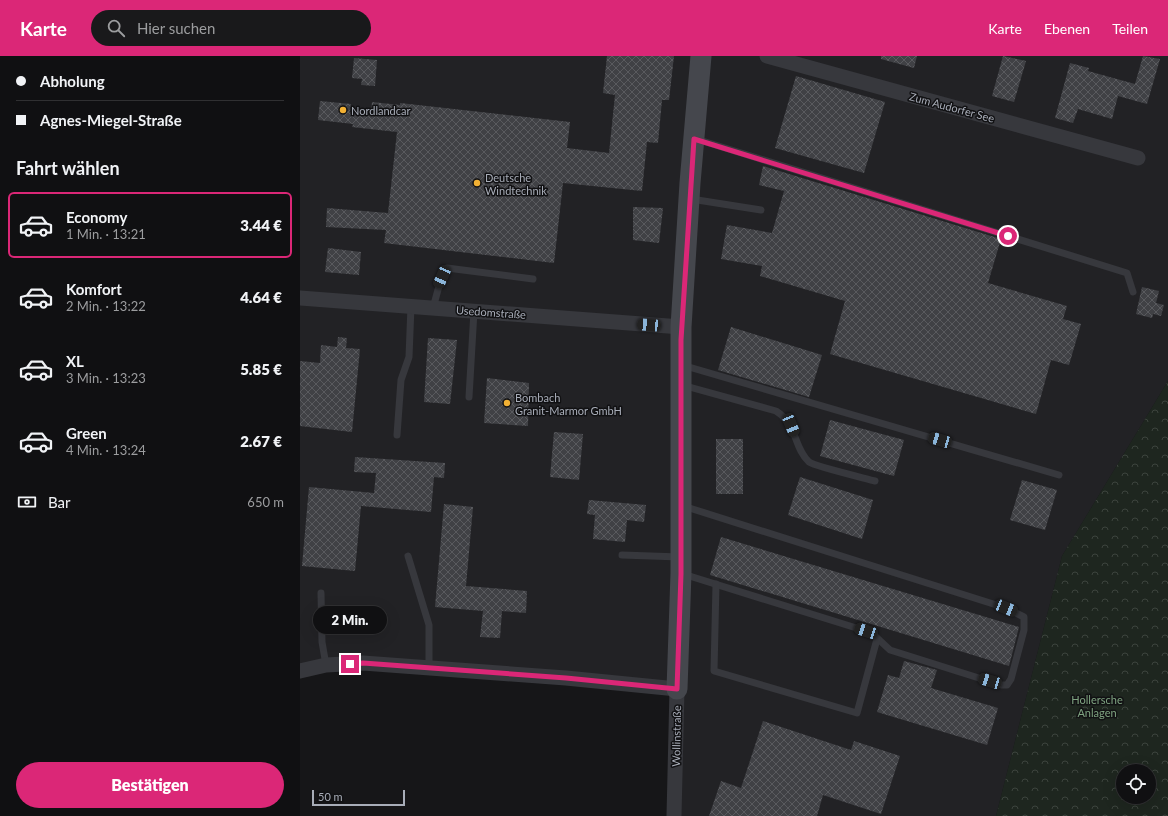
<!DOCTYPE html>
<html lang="de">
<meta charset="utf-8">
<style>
:root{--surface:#101012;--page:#19191b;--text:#f1f3f6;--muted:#9c9d9f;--line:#303032;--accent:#db2777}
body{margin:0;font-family:Lato,sans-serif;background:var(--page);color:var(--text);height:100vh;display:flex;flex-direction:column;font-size:15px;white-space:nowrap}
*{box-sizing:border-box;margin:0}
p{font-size:13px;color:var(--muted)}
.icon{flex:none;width:22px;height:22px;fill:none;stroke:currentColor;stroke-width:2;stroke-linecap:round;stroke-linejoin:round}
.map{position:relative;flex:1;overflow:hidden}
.sheet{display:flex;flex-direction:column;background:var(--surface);width:300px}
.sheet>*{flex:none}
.guide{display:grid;align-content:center;height:88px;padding:0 16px;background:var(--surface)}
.tools{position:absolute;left:816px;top:708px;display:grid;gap:8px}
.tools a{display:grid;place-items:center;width:40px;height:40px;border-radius:50%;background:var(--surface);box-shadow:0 4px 16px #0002,0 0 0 1px var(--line);font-size:20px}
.scale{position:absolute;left:12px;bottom:10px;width:93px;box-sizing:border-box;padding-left:4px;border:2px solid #a8adb8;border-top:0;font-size:11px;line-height:14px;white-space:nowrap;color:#a8adb8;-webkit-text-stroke:3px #111113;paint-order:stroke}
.end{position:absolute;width:18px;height:18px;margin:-9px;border:5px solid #db2777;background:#fff;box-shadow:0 0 0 2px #fff}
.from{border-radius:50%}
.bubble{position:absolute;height:28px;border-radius:14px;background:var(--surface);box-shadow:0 4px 16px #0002,0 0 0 1px var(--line);font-size:13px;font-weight:800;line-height:28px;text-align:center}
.car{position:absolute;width:12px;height:24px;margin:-12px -6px;border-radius:5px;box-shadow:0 0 3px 1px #0007;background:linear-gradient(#222 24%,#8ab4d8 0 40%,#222 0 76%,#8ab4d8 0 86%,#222 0)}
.guide b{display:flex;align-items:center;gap:14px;height:38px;font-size:15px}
.guide b+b{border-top:1px solid var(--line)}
.guide i{width:10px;height:10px;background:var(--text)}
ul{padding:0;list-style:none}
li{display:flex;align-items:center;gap:12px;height:66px;margin:0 8px 6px;padding:0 8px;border:2px solid transparent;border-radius:6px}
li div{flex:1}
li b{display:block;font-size:15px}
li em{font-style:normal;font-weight:800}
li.current{border-color:var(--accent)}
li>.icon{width:36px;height:36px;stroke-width:1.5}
h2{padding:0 16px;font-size:18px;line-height:48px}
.pay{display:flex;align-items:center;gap:10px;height:44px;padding:0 16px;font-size:15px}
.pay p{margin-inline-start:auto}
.action{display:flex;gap:8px;margin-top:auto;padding:8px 16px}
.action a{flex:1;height:46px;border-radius:24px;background:var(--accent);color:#fff;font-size:16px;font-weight:800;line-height:46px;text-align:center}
header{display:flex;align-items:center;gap:24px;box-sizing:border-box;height:56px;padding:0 20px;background:var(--accent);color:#fff}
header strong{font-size:19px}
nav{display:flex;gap:22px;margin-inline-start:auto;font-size:14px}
.search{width:280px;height:36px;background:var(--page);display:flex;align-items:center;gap:10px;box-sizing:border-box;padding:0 14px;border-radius:22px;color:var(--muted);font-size:15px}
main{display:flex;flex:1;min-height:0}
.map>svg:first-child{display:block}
.built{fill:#222225}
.forest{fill:url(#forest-crowns);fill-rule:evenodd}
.building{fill:url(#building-cross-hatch)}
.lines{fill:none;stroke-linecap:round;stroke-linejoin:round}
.lane{stroke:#37383d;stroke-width:7}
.street{stroke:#37383d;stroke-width:15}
.secondary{stroke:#45474d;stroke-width:21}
.route{stroke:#db2777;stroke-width:5}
.poi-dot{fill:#f2b134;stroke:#111113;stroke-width:1.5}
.labels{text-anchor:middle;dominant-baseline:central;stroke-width:3;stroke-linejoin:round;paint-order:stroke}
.street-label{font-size:11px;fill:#a8adb8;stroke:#111113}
.poi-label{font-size:11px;fill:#a8adb8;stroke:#111113;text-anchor:start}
.park-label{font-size:11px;fill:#7fa381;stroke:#111113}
</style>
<header>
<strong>Karte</strong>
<div class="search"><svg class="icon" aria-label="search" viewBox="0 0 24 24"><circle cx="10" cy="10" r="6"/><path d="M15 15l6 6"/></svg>Hier suchen</div>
<nav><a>Karte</a><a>Ebenen</a><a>Teilen</a></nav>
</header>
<main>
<section class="sheet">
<div class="guide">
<b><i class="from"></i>Abholung</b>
<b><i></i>Agnes-Miegel-Straße</b>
</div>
<h2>Fahrt wählen</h2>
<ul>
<li class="current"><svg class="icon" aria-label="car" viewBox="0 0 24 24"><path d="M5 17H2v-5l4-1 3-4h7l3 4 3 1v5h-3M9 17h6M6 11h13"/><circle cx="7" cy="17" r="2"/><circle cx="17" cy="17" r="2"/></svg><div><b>Economy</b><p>1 Min. · 13:21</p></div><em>3.44 €</em></li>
<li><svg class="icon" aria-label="car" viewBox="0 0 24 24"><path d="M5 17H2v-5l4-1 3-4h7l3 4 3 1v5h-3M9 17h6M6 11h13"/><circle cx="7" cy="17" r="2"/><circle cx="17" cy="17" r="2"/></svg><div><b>Komfort</b><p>2 Min. · 13:22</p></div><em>4.64 €</em></li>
<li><svg class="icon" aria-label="car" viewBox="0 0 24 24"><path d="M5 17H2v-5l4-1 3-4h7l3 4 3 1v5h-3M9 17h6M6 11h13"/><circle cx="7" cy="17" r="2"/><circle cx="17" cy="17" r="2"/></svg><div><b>XL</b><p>3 Min. · 13:23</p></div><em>5.85 €</em></li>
<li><svg class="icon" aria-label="car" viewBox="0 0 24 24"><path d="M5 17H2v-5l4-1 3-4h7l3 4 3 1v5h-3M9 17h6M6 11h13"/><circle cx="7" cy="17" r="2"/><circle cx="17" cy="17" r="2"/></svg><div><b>Green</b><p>4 Min. · 13:24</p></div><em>2.67 €</em></li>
</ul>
<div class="pay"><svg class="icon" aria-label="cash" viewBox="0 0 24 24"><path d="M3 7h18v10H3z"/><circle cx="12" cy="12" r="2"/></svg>Bar<p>650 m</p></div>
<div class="action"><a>Bestätigen</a></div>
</section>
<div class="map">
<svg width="868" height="760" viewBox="0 0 868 760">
<defs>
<pattern id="forest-crowns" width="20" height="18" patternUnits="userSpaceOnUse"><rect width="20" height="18" fill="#1e261f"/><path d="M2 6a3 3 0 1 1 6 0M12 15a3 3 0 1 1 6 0" fill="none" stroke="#3c433d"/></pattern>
<pattern id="building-cross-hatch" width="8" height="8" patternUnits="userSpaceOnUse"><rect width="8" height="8" fill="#404145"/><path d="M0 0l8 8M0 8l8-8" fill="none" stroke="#595a5e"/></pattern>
</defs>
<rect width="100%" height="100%" fill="#161618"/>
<!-- built -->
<polygon class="built" points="0,0 868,0 868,325 762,500 696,760 373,760 376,634 63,608 0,616"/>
<!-- forest -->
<path class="forest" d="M868 325V760H696L762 500ZM823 715H849V741H823Z"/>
<!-- building -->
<g class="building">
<polygon points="307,0 374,0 369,44 362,44 358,87 347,86 342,135 263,127 254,207 84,187 86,174 26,171 27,152 88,157 97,76 52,71 53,68 18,64 20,45 51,48 50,56 71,58 72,46 100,49 100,47 270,66 267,92 309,97 315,39 303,37"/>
<polygon points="581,0 617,0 614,12 581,3"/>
<polygon points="703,0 726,5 714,46 692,40"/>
<polygon points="843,0 860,3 847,48 818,40 812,63 778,53 773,67 755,62 770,7 789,12 788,15 835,28"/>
<polygon points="54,2 77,4 75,30 61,29 62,23 52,22"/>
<polygon points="496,20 585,46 564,117 475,92"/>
<polygon points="463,110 701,183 688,227 767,250 763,263 781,268 769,309 751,304 736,358 530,298 545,245 460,220 462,210 421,203 427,169 472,177 484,135 459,129"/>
<polygon points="333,151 363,152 359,187 333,184"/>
<polygon points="28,192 61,196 59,219 25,216"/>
<polygon points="842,231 859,235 856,247 864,249 861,260 853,258 852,262 836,258"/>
<polygon points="431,271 522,299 509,341 418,314"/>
<polygon points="38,281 47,282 46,292 60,293 52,376 0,370 0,305 20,307 21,289 37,291"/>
<polygon points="128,282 157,284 150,348 124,346"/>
<polygon points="187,322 229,327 228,370 184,367"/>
<polygon points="530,364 604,384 594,420 520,400"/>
<polygon points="254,376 283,378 279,424 250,421"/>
<rect x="416" y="383" width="27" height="55"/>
<polygon points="55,401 145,407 144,422 134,421 131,456 61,450 55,515 2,510 9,431 74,437 76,417 54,416"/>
<polygon points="500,421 573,444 562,483 488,459"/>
<polygon points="722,424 757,434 745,474 710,464"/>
<polygon points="289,444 346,449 344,466 327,464 325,486 293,483 295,459 287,458"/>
<polygon points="144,448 173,451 166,530 227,535 226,557 202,555 200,582 180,581 183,555 135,551"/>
<polygon points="421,481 719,571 709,610 410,519"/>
<polygon points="604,605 637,614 631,632 698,652 687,689 577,656 588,619 599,622"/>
<polygon points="463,665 551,694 554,685 600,700 581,758 523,739 517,760 409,760 421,725 441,732"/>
</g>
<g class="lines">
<!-- lane -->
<g class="lane">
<polyline points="396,83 827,217 833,236"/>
<polyline points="391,143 461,154"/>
<polyline points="133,252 139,230 147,212 233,223"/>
<polyline points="382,309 759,419"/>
<path d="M382 329 476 355C498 369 493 391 509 406 514 410 564 422 575 425"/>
<polyline points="169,341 174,255"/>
<polyline points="97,379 101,324 109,301 111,250"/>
<polyline points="383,450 706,552 724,561 724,574 711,623 707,629 701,629 590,594 575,580 566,575 383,518"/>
<polyline points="322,499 380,501"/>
<polyline points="108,500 129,569 129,613"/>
<polyline points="416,528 414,615 557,657 577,583"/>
<polyline points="21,537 22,586 26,609"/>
</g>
<!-- street -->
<g class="street">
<polyline points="467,0 838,102"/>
<polyline points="0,242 381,271"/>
<polyline points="0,615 26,609 63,607 266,622 377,633 374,760"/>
</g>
<!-- secondary -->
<polyline class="secondary" points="377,633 381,517 381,271 390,127 401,0"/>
</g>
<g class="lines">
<!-- route -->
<polyline class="route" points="50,608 63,607 266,622 377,633 381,518 381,284 394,83 708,180"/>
</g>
<!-- markers -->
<g class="poi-dot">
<circle cx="43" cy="54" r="4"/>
<circle cx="177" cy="127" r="4"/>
<circle cx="207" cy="347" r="4"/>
</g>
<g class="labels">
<!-- street labels -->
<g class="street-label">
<text transform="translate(652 51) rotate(15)">Zum Audorfer See</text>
<text transform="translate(191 256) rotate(4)">Usedomstraße</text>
<text transform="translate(376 680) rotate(-89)">Wollinstraße</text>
</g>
<!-- poi labels -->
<g class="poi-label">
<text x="51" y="54">Nordlandcar</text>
<text x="185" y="121">Deutsche<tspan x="185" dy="13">Windtechnik</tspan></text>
<text x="215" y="341">Bombach<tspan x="215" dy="13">Granit-Marmor GmbH</tspan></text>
</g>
<!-- park labels -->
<g class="park-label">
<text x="797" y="643">Hollersche<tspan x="797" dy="13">Anlagen</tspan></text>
</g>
</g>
</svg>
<div class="tools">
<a><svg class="icon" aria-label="locate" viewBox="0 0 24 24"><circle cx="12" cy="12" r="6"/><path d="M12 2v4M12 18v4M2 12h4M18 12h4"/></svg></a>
</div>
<div class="scale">50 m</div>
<i class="end from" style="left:708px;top:180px"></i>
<i class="end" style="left:50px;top:608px"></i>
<div class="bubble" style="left:13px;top:550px;width:74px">2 Min.</div>
<i class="car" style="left:142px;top:221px;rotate:204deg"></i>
<i class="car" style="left:349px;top:269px;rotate:274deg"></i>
<i class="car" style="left:491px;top:369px;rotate:158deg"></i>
<i class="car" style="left:640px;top:384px;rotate:286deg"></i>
<i class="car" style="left:706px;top:552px;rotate:112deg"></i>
<i class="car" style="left:566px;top:575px;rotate:288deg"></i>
<i class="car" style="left:690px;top:625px;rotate:287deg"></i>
</div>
</main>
